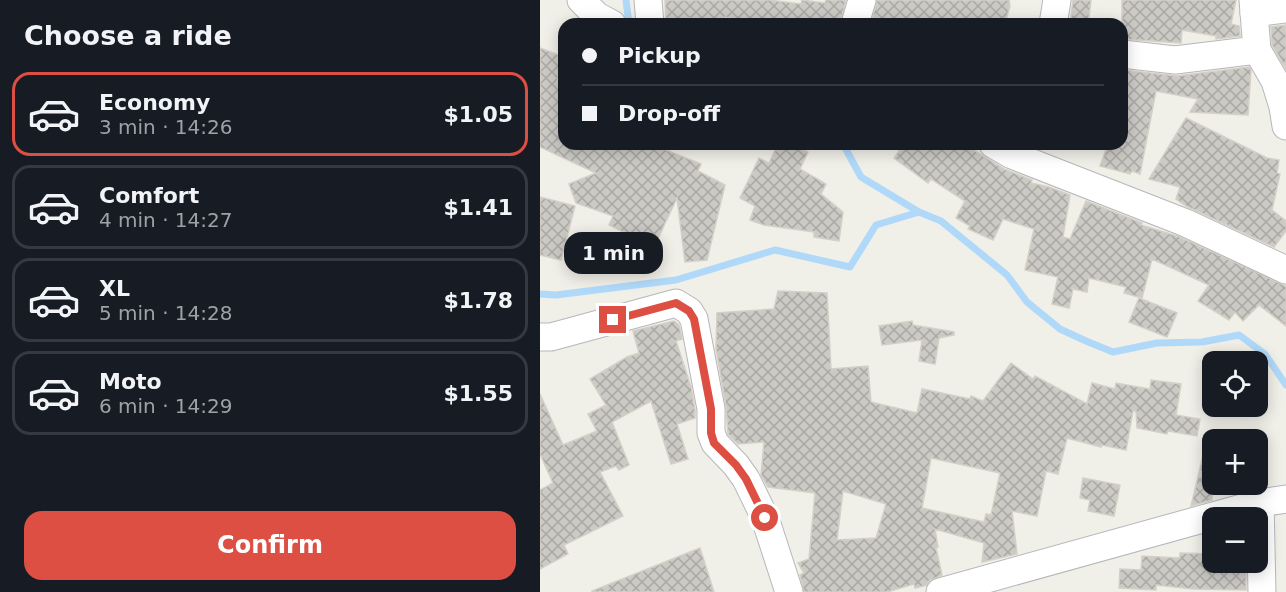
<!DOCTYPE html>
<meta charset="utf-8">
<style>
:root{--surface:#171b24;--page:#242831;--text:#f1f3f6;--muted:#9ea1a6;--line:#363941;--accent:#dc4f42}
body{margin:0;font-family:"DejaVu Sans",sans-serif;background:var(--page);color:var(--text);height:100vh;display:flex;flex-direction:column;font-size:22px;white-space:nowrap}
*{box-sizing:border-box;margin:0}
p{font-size:20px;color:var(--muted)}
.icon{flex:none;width:33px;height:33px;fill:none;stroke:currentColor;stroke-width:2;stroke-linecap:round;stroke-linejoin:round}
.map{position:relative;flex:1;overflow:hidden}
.panel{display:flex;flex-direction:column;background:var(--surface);width:540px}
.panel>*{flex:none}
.banner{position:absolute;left:18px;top:18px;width:570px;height:132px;border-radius:18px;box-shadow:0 3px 15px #0003;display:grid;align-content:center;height:132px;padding:0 24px;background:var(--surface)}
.fabs{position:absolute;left:662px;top:351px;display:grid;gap:12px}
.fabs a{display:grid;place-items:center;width:66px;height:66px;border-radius:12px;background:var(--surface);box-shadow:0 3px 15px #0003;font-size:30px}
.end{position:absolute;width:27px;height:27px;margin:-14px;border:8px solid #dc4f42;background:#fff;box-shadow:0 0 0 3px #fff}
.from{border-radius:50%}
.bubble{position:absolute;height:42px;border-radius:18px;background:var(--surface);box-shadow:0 3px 15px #0003;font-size:20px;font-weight:700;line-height:42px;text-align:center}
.banner b{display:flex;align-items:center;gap:21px;height:57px;font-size:22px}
.banner b+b{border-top:2px solid var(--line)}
.banner i{width:15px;height:15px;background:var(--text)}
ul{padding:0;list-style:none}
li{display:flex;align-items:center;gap:18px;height:84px;margin:0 12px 9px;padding:0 12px;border:3px solid var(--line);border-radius:18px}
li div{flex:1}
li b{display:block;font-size:22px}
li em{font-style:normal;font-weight:700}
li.selected{border-color:var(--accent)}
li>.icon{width:54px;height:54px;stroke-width:1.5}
h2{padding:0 24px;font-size:27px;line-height:72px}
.action{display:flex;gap:12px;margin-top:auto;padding:12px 24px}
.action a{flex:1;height:69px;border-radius:18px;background:var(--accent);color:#fff;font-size:24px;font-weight:700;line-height:69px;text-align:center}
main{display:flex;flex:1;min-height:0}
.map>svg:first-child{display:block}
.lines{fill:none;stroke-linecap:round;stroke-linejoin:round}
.stream{stroke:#b0d9f9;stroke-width:7}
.building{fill:url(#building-cross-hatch);stroke:#d5d0c7;stroke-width:1.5;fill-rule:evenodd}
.minor-casing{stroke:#b5b8bb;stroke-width:29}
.minor{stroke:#fff;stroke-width:27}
.route{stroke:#dc4f42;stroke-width:8}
</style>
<main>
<section class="panel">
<h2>Choose a ride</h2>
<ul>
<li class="selected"><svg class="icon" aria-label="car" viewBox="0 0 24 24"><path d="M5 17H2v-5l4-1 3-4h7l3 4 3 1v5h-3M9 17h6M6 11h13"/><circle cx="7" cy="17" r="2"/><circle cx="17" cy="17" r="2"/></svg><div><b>Economy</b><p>3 min · 14:26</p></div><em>$1.05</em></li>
<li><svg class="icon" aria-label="car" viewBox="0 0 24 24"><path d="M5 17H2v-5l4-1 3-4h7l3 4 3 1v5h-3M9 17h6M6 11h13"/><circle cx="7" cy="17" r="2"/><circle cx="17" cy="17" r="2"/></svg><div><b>Comfort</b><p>4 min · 14:27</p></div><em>$1.41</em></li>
<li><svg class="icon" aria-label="car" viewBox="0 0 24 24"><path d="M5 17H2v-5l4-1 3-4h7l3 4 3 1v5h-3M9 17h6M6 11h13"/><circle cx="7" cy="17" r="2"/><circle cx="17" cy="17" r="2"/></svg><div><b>XL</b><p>5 min · 14:28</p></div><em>$1.78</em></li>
<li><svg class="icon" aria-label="car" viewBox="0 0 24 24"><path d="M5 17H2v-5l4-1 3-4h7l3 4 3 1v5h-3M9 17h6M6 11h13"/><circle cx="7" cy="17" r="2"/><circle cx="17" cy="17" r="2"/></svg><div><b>Moto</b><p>6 min · 14:29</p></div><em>$1.55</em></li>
</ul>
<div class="action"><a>Confirm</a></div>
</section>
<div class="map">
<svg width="746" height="592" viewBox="0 0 746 592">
<defs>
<pattern id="building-cross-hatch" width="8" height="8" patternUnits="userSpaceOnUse" patternTransform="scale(1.5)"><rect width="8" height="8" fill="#cccac5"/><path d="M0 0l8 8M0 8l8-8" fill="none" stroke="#a9a8a4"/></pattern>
</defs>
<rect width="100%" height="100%" fill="#f0efe8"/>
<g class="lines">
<!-- stream -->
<g class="stream">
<polyline points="86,0 89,24"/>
<polyline points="303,144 321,177 379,212 401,221 467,275 487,302 520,329 546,341 573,352 617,343 662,342 699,335 725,354 746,385"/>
<polyline points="0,294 16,295 136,280 235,250 310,267 336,225 379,212"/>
</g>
</g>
<!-- building -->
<g class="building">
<polygon points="125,0 229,0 261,4 262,0 285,3 286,0 306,0 300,24 225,24 185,17 184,24 149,18 148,23 126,22"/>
<polygon points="337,0 469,0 470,6 465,24 331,24"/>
<polygon points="533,0 551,0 548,24 530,24"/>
<polygon points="582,0 696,0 691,24 699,26 700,36 676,39 676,36 642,30 641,43 582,39"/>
<polygon points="746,25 746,69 732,45 731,27"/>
<polygon points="0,48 24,57 24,62 17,81 24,85 24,144 129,144 126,150 161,164 158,171 185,185 167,260 145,262 137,198 114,247 69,225 73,216 36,203 29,184 56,173 0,147"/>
<polygon points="709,67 711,70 708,115 650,112 658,99 616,91 600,174 592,171 590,174 560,166 568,144 582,144 582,80 584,70 637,76"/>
<polygon points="646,118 727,158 739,160 737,173 740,174 732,210 746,221 746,231 734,247 646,206 636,199 640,187 609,179"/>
<polygon points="238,144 253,144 268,152 260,169 286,184 281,194 303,212 299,241 274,237 274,232 224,225 210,220 215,206 200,198 219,158 229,163"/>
<polygon points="364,144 424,144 464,169 492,180 491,183 509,187 530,195 523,237 530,239 546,201 602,223 601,225 640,237 744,285 746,287 746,326 719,305 703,321 695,312 689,320 658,301 669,285 612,259 602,298 584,293 586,287 549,278 547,292 533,289 529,308 512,304 518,277 485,270 494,229 463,219 453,240 428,229 430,226 416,218 425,201 391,179 388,183 354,158"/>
<polygon points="0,197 35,206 21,260 0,255"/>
<path d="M238 291 287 293 291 369 328 366 331 402 377 413 382 389 430 399 431 396 443 401 471 363 493 379 495 376 547 404 552 383 575 389 576 383 610 389 611 380 641 384 636 415 660 419 657 436 628 431 627 434 597 428 596 411H593L586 450 562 445 561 447 527 438 518 474 506 471 497 516 472 511 477 554 442 562 444 543 395 529 398 547 396 548 402 575 389 581 387 585 375 588 374 584 347 592H264L260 575 264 573 258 563 269 559 275 493 228 487 221 475 224 442 198 444 188 434 186 406 176 349 177 313 234 309ZM391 458 460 473 451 515 446 514 444 522 382 508ZM303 491 346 504 336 538 297 540Z"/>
<polygon points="599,298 637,313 627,337 589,322"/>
<polygon points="134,321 139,325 142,339 136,341 151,387 155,410 155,418 137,424 148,459 131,464 111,401 72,422 89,465 79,470 76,466 60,472 83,516 24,545 28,554 0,569 0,490 13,483 0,454 0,394 23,445 57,431 48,414 66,405 50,379 87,357 99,353 93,331"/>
<polygon points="372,321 373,325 414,332 414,335 399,338 395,364 379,361 382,340 342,345 339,326"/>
<polygon points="665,447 672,448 672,500 651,506"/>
<polygon points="543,478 580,485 574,516 548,511 550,500 540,498"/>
<polygon points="160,548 174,592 52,592 52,591"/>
<polygon points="640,553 672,554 672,570 706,571 706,590 653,589 616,585 616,590 579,588 580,569 601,570 602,556 640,558"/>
</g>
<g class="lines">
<!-- minor casing -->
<g class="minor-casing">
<g id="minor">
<polyline points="41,0 57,16 72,24"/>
<polyline points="108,0 110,24"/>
<polyline points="713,0 717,50 735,81 743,107 746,126"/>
<polyline points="714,13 746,9"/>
<polyline points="315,24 322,0"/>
<polyline points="513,24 517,0"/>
<polyline points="582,54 635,60 717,50"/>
<polyline points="453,144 472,155 646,223 746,270"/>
<polyline points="0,337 11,337 136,303 149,311 154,319 171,409 171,433 175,443 196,465 206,479 225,518 249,592"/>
<polyline points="720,503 722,592"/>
<polyline points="400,592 720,503 746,499"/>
</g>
</g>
<!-- minor -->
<use href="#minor" class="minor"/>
</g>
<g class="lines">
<!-- route -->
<polyline class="route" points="73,320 136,303 149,311 154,319 171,409 171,433 174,443 196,465 206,479 225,518"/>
</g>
</svg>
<div class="fabs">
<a><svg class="icon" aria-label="locate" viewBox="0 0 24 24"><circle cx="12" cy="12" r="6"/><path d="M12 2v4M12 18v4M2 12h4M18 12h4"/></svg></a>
<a>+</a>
<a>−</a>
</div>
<i class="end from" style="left:225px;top:518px"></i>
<i class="end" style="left:73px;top:320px"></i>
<div class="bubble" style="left:24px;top:232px;width:99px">1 min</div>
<div class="banner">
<b><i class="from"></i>Pickup</b>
<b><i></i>Drop-off</b>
</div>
</div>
</main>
